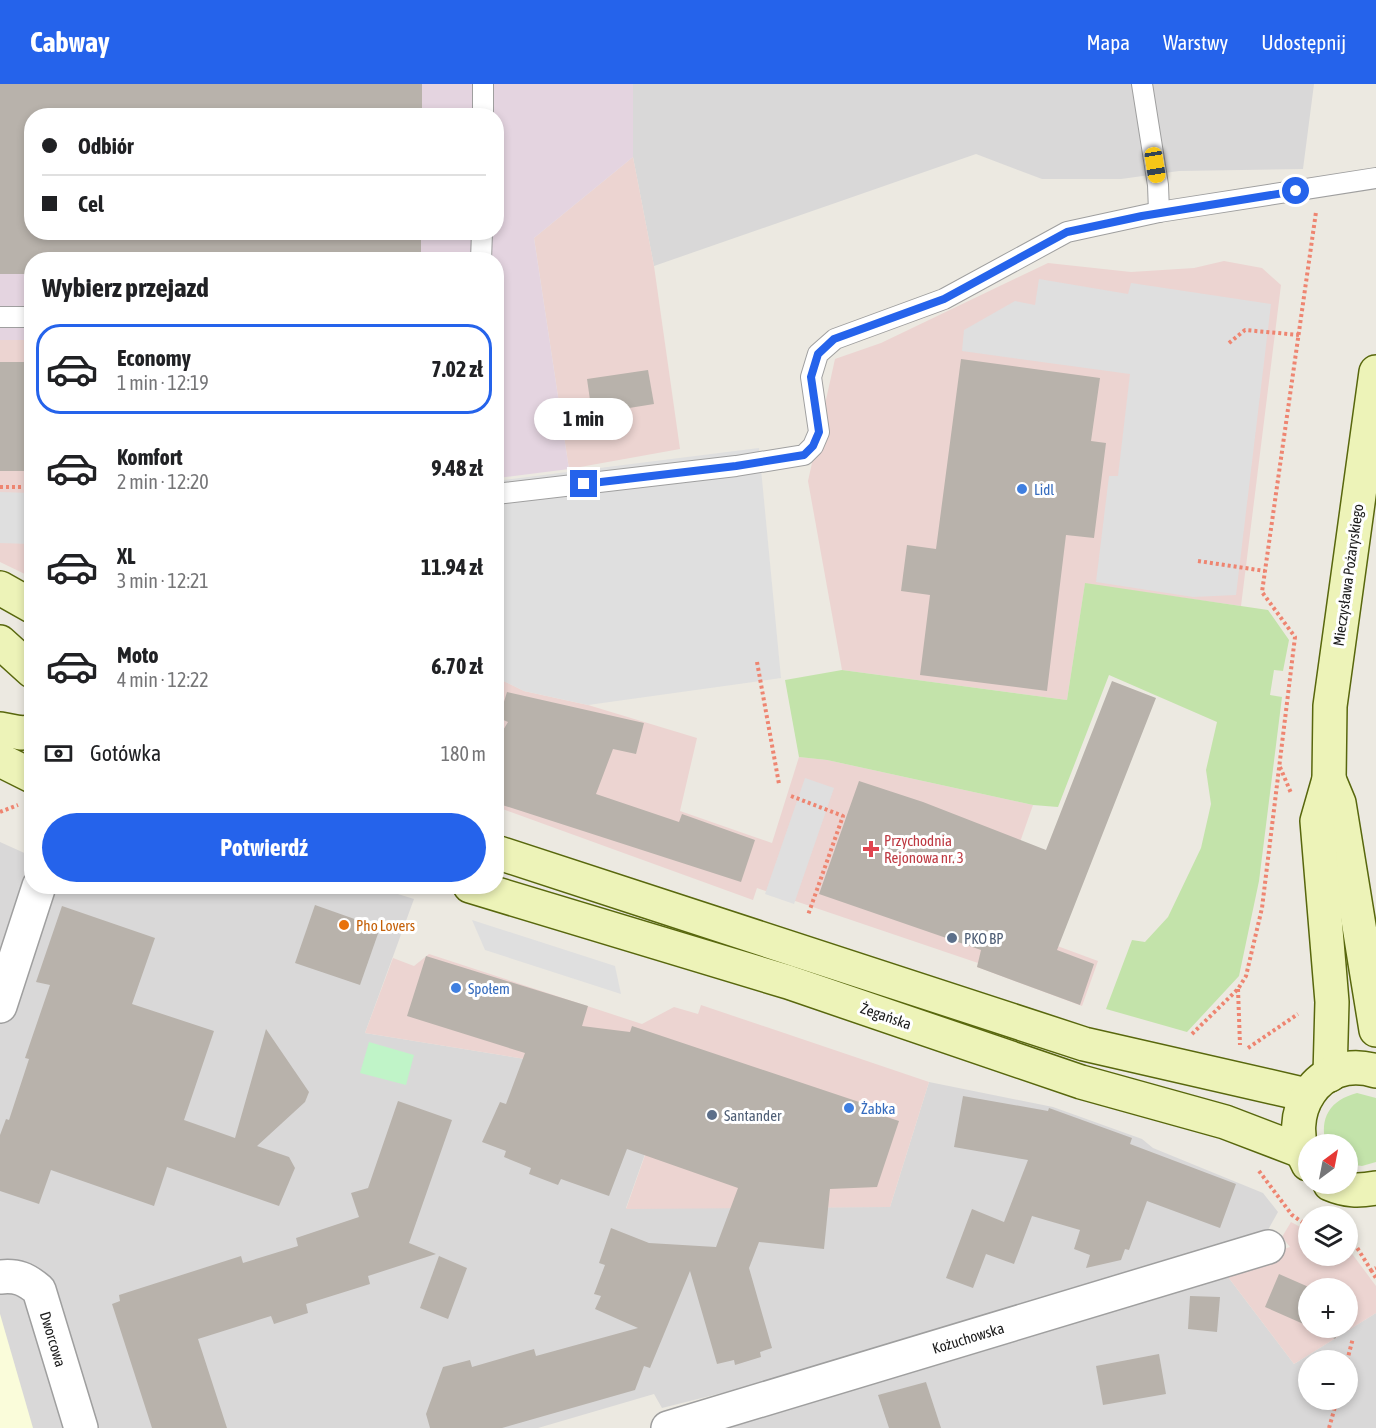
<!DOCTYPE html>
<html lang="pl">
<meta charset="utf-8">
<style>
:root{--surface:#fff;--page:#f2f2f2;--text:#202124;--muted:#757577;--line:#e0e0e0;--accent:#2563eb}
body{margin:0;font-family:"Asap Condensed",sans-serif;background:var(--page);color:var(--text);height:100vh;display:flex;flex-direction:column;font-size:22px;white-space:nowrap}
*{box-sizing:border-box;margin:0}
p{font-size:20px;color:var(--muted)}
.icon{flex:none;width:33px;height:33px;fill:none;stroke:currentColor;stroke-width:2;stroke-linecap:round;stroke-linejoin:round}
.map{position:relative;flex:1;overflow:hidden}
.drawer{position:absolute;left:24px;top:168px;width:480px;height:642px;display:flex;flex-direction:column;background:var(--surface);border-radius:24px;box-shadow:0 3px 9px #0003}
.drawer>*{flex:none}
.hud{position:absolute;left:24px;top:24px;width:480px;height:132px;border-radius:24px;box-shadow:0 3px 9px #0003;display:grid;align-content:center;height:132px;padding:0 18px;background:var(--surface)}
.needle{width:39px;rotate:32deg}
.fabs{position:absolute;left:1298px;top:1050px;display:grid;gap:12px}
.fabs a{display:grid;place-items:center;width:60px;height:60px;border-radius:50%;background:var(--surface);box-shadow:0 3px 9px #0003;font-size:30px}
.end{position:absolute;width:27px;height:27px;margin:-14px;border:8px solid #2563eb;background:#fff;box-shadow:0 0 0 3px #fff}
.from{border-radius:50%}
.bubble{position:absolute;height:42px;border-radius:21px;background:var(--surface);box-shadow:0 3px 9px #0003;font-size:20px;font-weight:700;line-height:42px;text-align:center}
.car{position:absolute;width:18px;height:36px;margin:-18px -9px;border-radius:8px;box-shadow:0 0 4px 2px #0007;background:linear-gradient(#f5c518 24%,#345 0 40%,#f5c518 0 76%,#345 0 86%,#f5c518 0)}
.hud b{display:flex;align-items:center;gap:21px;height:57px;font-size:22px}
.hud b+b{border-top:2px solid var(--line)}
.hud i{width:15px;height:15px;background:var(--text)}
ul{padding:0;list-style:none}
li{display:flex;align-items:center;gap:18px;height:90px;margin:0 12px 9px;padding:0 6px;border:3px solid transparent;border-radius:24px}
li div{flex:1}
li b{display:block;font-size:22px}
li em{font-style:normal;font-weight:700}
li.active{border-color:var(--accent)}
li>.icon{width:54px;height:54px;stroke-width:1.5}
h2{padding:0 18px;font-size:27px;line-height:72px}
.pay{display:flex;align-items:center;gap:15px;height:66px;padding:0 18px;font-size:22px}
.pay p{margin-inline-start:auto}
.action{display:flex;gap:12px;margin-top:auto;padding:12px 18px}
.action a{flex:1;height:69px;border-radius:36px;background:var(--accent);color:#fff;font-size:24px;font-weight:700;line-height:69px;text-align:center}
header{display:flex;align-items:center;gap:36px;box-sizing:border-box;height:84px;padding:0 30px;background:var(--accent);color:#fff}
header strong{font-size:28px}
nav{display:flex;gap:33px;margin-inline-start:auto;font-size:21px}
.map>svg:first-child{display:block}
.residential{fill:#d9d8d8;fill-rule:evenodd}
.commercial{fill:#ecd4d1;fill-rule:evenodd}
.industrial{fill:#e4d4e0;fill-rule:evenodd}
.education{fill:#fafcda}
.grass{fill:#c3e3aa}
.park{fill:#c0f4c8}
.parking{fill:#dfdfdf}
.building{fill:#b8b2ab}
.lines{fill:none;stroke-linecap:round;stroke-linejoin:round}
.lane-casing{stroke:#9f9f9f;stroke-width:22}
.street-casing{stroke:#9f9f9f;stroke-width:36}
.secondary-casing{stroke:#58670d;stroke-width:36}
.path{stroke:#ee8571;stroke-width:4;stroke-dasharray:3 3;stroke-linecap:butt}
.lane{stroke:#fff;stroke-width:20}
.street{stroke:#fff;stroke-width:33}
.secondary{stroke:#edf3b8;stroke-width:33}
.route{stroke:#2563eb;stroke-width:8}
.shop-dot{fill:#3f7fe0;stroke:#fff;stroke-width:2}
.health-dot{fill:#e0444e;stroke:#fff;stroke-width:2}
.food-dot{fill:#e8710a;stroke:#fff;stroke-width:2}
.service-dot{fill:#5c6f8a;stroke:#fff;stroke-width:2}
.labels{text-anchor:middle;dominant-baseline:central;stroke-width:6;stroke-linejoin:round;paint-order:stroke}
.shop-label{font-size:15px;fill:#366cbe;stroke:#fff;text-anchor:start}
.street-label{font-size:15px;fill:#1b1b1b;stroke:#fff}
.health-label{font-size:15px;fill:#be3a42;stroke:#fff;text-anchor:start}
.food-label{font-size:15px;fill:#c56008;stroke:#fff;text-anchor:start}
.service-label{font-size:15px;fill:#4e5e75;stroke:#fff;text-anchor:start}
</style>
<header>
<strong>Cabway</strong>
<nav><a>Mapa</a><a>Warstwy</a><a>Udostępnij</a></nav>
</header>
<div class="map">
<svg width="1376" height="1344" viewBox="0 0 1376 1344">
<rect width="100%" height="100%" fill="#ece9e1"/>
<!-- residential -->
<g class="residential">
<polygon points="633,0 1314,0 1303,85 1179,87 1121,95 1042,95 976,70 654,182 633,73"/>
<polygon points="0,758 31,772 32,802 372,802 414,815 365,949 606,988 656,1039 626,1124 890,1123 929,998 1053,1023 1142,1055 1153,1064 1263,1109 1278,1128 1264,1153 790,1292 662,1324 654,1310 538,1344 0,1344"/>
<path d="M1222 1185 1294 1280 1376 1229V1344H704ZM1308 1276H1347V1316H1308Z"/>
</g>
<!-- commercial -->
<g class="commercial">
<polygon points="633,73 654,182 680,365 569,385 534,154"/>
<polygon points="1224,177 1262,184 1281,201 1241,522 1085,500 1067,616 842,586 808,397 835,275 881,259 1048,179 1131,188 1194,184"/>
<polygon points="0,256 31,256 31,493 0,478"/>
<polygon points="496,593 524,607 588,621 697,654 680,727 772,759 799,673 827,676 1033,721 992,838 1098,877 1082,922 977,883 978,879 757,804 753,816 497,723"/>
<polygon points="429,870 642,940 674,923 698,930 701,921 929,998 890,1123 626,1125 656,1040 605,988 365,949 393,874 414,882"/>
<path d="M1291 1138 1308 1147V1172H1347V1166L1350 1167 1376 1202V1229L1294 1280 1222 1185 1290 1163 1282 1153ZM1308 1204H1347V1244H1308Z"/>
</g>
<!-- industrial -->
<path class="industrial" d="M0 0H633V73L534 154 569 385 497 394 496 176H32L31 256H0ZM32 32H496V148H32Z"/>
<!-- education -->
<polygon class="education" points="0,1230 33,1344 0,1344"/>
<!-- grass -->
<g class="grass">
<polygon points="1085,499 1268,526 1289,556 1283,587 1274,586 1270,611 1282,613 1259,797 1239,892 1187,948 1106,925 1132,856 1145,858 1168,833 1201,764 1211,720 1206,686 1217,638 1109,591 1058,723 1033,721 827,676 799,673 785,596 842,586 1067,616"/>
<path d="M1357 1009 1376 1014V1078L1362 1082 1347 1080V1060H1326C1319 1034 1330 1016 1357 1009Z"/>
</g>
<!-- park -->
<polygon class="park" points="369,958 414,971 406,1001 360,989"/>
<!-- parking -->
<g class="parking">
<polygon points="1039,195 1128,210 1131,199 1271,220 1236,511 1193,513 1096,498 1109,392 1118,392 1130,290 962,267 964,246 1015,217 1035,221"/>
<polygon points="759,364 781,594 588,621 524,607 497,594 496,397"/>
<polygon points="0,408 31,409 31,460 0,459"/>
<polygon points="805,694 834,704 794,820 765,810"/>
<polygon points="472,836 615,882 621,910 485,866"/>
</g>
<!-- building -->
<g class="building">
<polygon points="0,0 422,0 422,32 32,32 32,148 421,148 421,176 32,176 32,190 0,190"/>
<polygon points="961,275 1100,294 1091,357 1106,359 1094,454 1066,451 1047,607 920,591 930,511 901,507 907,461 936,465"/>
<rect x="0" y="278" width="32" height="109"/>
<polygon points="648,286 654,320 592,330 587,295"/>
<polygon points="1112,597 1156,614 1057,866 1094,880 1080,921 977,883 981,866 819,810 859,697 923,718 1046,766"/>
<polygon points="507,608 644,639 636,670 613,665 596,710 679,738 682,730 755,756 741,798 496,719 496,676 504,655 499,653 508,638 499,634"/>
<polygon points="315,821 380,844 360,901 295,879"/>
<polygon points="62,822 155,854 132,920 214,947 184,1036 235,1054 266,945 309,1008 305,1018 257,1062 289,1073 295,1084 279,1122 167,1083 154,1122 51,1086 39,1120 0,1107 0,1051 6,1035 9,1036 29,975 25,974 50,901 36,898"/>
<polygon points="426,872 588,922 582,942 630,948 632,942 886,1027 884,1032 899,1037 877,1103 830,1105 824,1165 759,1158 749,1184 772,1264 760,1268 761,1273 735,1281 734,1276 717,1280 690,1187 650,1284 644,1282 635,1306 502,1344 430,1344 426,1330 443,1283 470,1276 472,1283 534,1265 536,1272 638,1244 595,1225 601,1212 594,1210 605,1181 599,1179 611,1144 649,1159 716,1163 738,1104 627,1065 609,1112 561,1095 558,1101 529,1090 531,1084 504,1073 506,1067 482,1058 500,1018 506,1020 525,969 407,932"/>
<polygon points="963,1012 1048,1027 1049,1024 1132,1054 1130,1060 1236,1100 1220,1144 1147,1117 1129,1166 1125,1165 1121,1176 1086,1184 1090,1171 1074,1165 1080,1146 1032,1132 1014,1180 986,1170 973,1204 946,1194 972,1125 1004,1138 1028,1076 954,1063"/>
<polygon points="398,1017 452,1036 409,1159 436,1170 368,1192 370,1200 306,1220 308,1229 274,1240 271,1232 198,1255 227,1344 152,1344 112,1220 120,1217 119,1211 241,1172 243,1179 298,1162 296,1154 359,1133 351,1109 368,1104"/>
<polygon points="439,1172 467,1184 448,1235 420,1224"/>
<polygon points="1279,1190 1311,1204 1308,1204 1308,1242 1265,1223"/>
<polygon points="1190,1212 1220,1213 1217,1248 1188,1245"/>
<polygon points="1311,1244 1341,1244 1335,1255"/>
<polygon points="1159,1270 1166,1310 1103,1321 1096,1282"/>
<polygon points="926,1298 941,1344 889,1344 878,1311"/>
</g>
<g class="lines">
<!-- lane casing -->
<g class="lane-casing">
<g id="lane">
<polyline points="1142,0 1158,101 1159,128"/>
<polyline points="483,32 483,0"/>
<polyline points="481,176 482,148"/>
<polyline points="0,233 32,233"/>
<polyline points="496,410 736,382 804,371 813,362 819,348 811,293 818,270 835,255 944,215 1067,148 1159,128 1376,94"/>
</g>
</g>
<!-- street casing -->
<g class="street-casing">
<g id="street">
<polyline points="0,922 39,802"/>
<path d="M0 1193C17 1191 26 1195 39 1206L81 1344"/>
<polyline points="668,1344 1268,1163"/>
</g>
</g>
<!-- secondary casing -->
<g class="secondary-casing">
<g id="secondary">
<polyline points="0,504 32,522"/>
<polyline points="0,558 32,587"/>
<polyline points="0,645 21,649 32,648"/>
<polyline points="0,676 32,692"/>
<polyline points="1329,695 1339,719 1376,946"/>
<polyline points="496,768 1084,960 1307,1011"/>
<polyline points="470,802 788,898 1081,998 1225,1038 1301,1067"/>
<polyline points="1330,991 1332,918 1317,737 1329,695 1330,622 1376,288"/>
<path d="M1308 1080C1280 1031 1318 969 1376 987"/>
<path d="M1330 1100C1346 1107 1359 1107 1376 1104"/>
</g>
</g>
<!-- path -->
<g class="path">
<polyline points="1229,259 1245,246 1299,251"/>
<polyline points="0,403 32,403"/>
<polyline points="1198,477 1265,487"/>
<polyline points="757,578 779,700"/>
<polyline points="1280,683 1291,709"/>
<polyline points="791,712 843,732 808,831"/>
<polyline points="0,728 18,721"/>
<polyline points="1238,905 1240,961"/>
<polyline points="1192,950 1238,905 1246,892 1262,824 1295,553 1262,508 1316,128"/>
<polyline points="1248,964 1298,930"/>
<polyline points="1259,1087 1292,1131 1308,1142"/>
<polyline points="1347,1159 1356,1162 1371,1186 1376,1184"/>
<polyline points="1371,1186 1376,1194"/>
<polyline points="1347,1277 1353,1254"/>
<polyline points="1329,1344 1337,1316"/>
</g>
<!-- lane -->
<use href="#lane" class="lane"/>
<!-- street -->
<use href="#street" class="street"/>
<!-- secondary -->
<use href="#secondary" class="secondary"/>
</g>
<g class="lines">
<!-- route -->
<polyline class="route" points="584,400 736,382 804,371 813,362 819,348 811,293 818,270 834,255 944,215 1067,148 1142,132 1296,107"/>
</g>
<!-- markers -->
<g class="shop-dot">
<circle cx="1022" cy="405" r="6"/>
<circle cx="456" cy="904" r="6"/>
<circle cx="849" cy="1024" r="6"/>
</g>
<path class="health-dot" d="M868 756h6v6h6v6h-6v6h-6v-6h-6v-6h6z"/>
<circle class="food-dot" cx="344" cy="841" r="6"/>
<g class="service-dot">
<circle cx="952" cy="854" r="6"/>
<circle cx="712" cy="1031" r="6"/>
</g>
<g class="labels">
<!-- shop labels -->
<g class="shop-label">
<text x="1034" y="405">Lidl</text>
<text x="468" y="904">Społem</text>
<text x="861" y="1024">Żabka</text>
</g>
<!-- street labels -->
<g class="street-label">
<text transform="translate(1348 491) rotate(-82)">Mieczysława Pożaryskiego</text>
<text transform="translate(886 932) rotate(19)">Żegańska</text>
<text transform="translate(968 1254) rotate(-17)">Kożuchowska</text>
<text transform="translate(53 1255) rotate(73)">Dworcowa</text>
</g>
<!-- health labels -->
<g class="health-label">
<text x="884" y="756">Przychodnia<tspan x="884" dy="17">Rejonowa nr. 3</tspan></text>
</g>
<!-- food labels -->
<g class="food-label">
<text x="356" y="841">Pho Lovers</text>
</g>
<!-- service labels -->
<g class="service-label">
<text x="964" y="854">PKO BP</text>
<text x="724" y="1031">Santander</text>
</g>
</g>
</svg>
<div class="fabs">
<a><svg class="needle" viewBox="-14 -14 28 28"><path d="M0-13l5 13h-10z" fill="#e53935"/><path d="M0 13l5-13h-10z" fill="#757577"/></svg></a>
<a><svg class="icon" aria-label="layers" viewBox="0 0 24 24"><path d="M12 4l9 5-9 5-9-5zM3 14l9 5 9-5"/></svg></a>
<a>+</a>
<a>−</a>
</div>
<i class="end from" style="left:1296px;top:107px"></i>
<i class="end" style="left:584px;top:400px"></i>
<div class="bubble" style="left:534px;top:314px;width:99px">1 min</div>
<i class="car" style="left:1155px;top:81px;rotate:171deg"></i>
<div class="hud">
<b><i class="from"></i>Odbiór</b>
<b><i></i>Cel</b>
</div>
<section class="drawer">
<h2>Wybierz przejazd</h2>
<ul>
<li class="active"><svg class="icon" aria-label="car" viewBox="0 0 24 24"><path d="M5 17H2v-5l4-1 3-4h7l3 4 3 1v5h-3M9 17h6M6 11h13"/><circle cx="7" cy="17" r="2"/><circle cx="17" cy="17" r="2"/></svg><div><b>Economy</b><p>1 min · 12:19</p></div><em>7.02 zł</em></li>
<li><svg class="icon" aria-label="car" viewBox="0 0 24 24"><path d="M5 17H2v-5l4-1 3-4h7l3 4 3 1v5h-3M9 17h6M6 11h13"/><circle cx="7" cy="17" r="2"/><circle cx="17" cy="17" r="2"/></svg><div><b>Komfort</b><p>2 min · 12:20</p></div><em>9.48 zł</em></li>
<li><svg class="icon" aria-label="car" viewBox="0 0 24 24"><path d="M5 17H2v-5l4-1 3-4h7l3 4 3 1v5h-3M9 17h6M6 11h13"/><circle cx="7" cy="17" r="2"/><circle cx="17" cy="17" r="2"/></svg><div><b>XL</b><p>3 min · 12:21</p></div><em>11.94 zł</em></li>
<li><svg class="icon" aria-label="car" viewBox="0 0 24 24"><path d="M5 17H2v-5l4-1 3-4h7l3 4 3 1v5h-3M9 17h6M6 11h13"/><circle cx="7" cy="17" r="2"/><circle cx="17" cy="17" r="2"/></svg><div><b>Moto</b><p>4 min · 12:22</p></div><em>6.70 zł</em></li>
</ul>
<div class="pay"><svg class="icon" aria-label="cash" viewBox="0 0 24 24"><path d="M3 7h18v10H3z"/><circle cx="12" cy="12" r="2"/></svg>Gotówka<p>180 m</p></div>
<div class="action"><a>Potwierdź</a></div>
</section>
</div>
